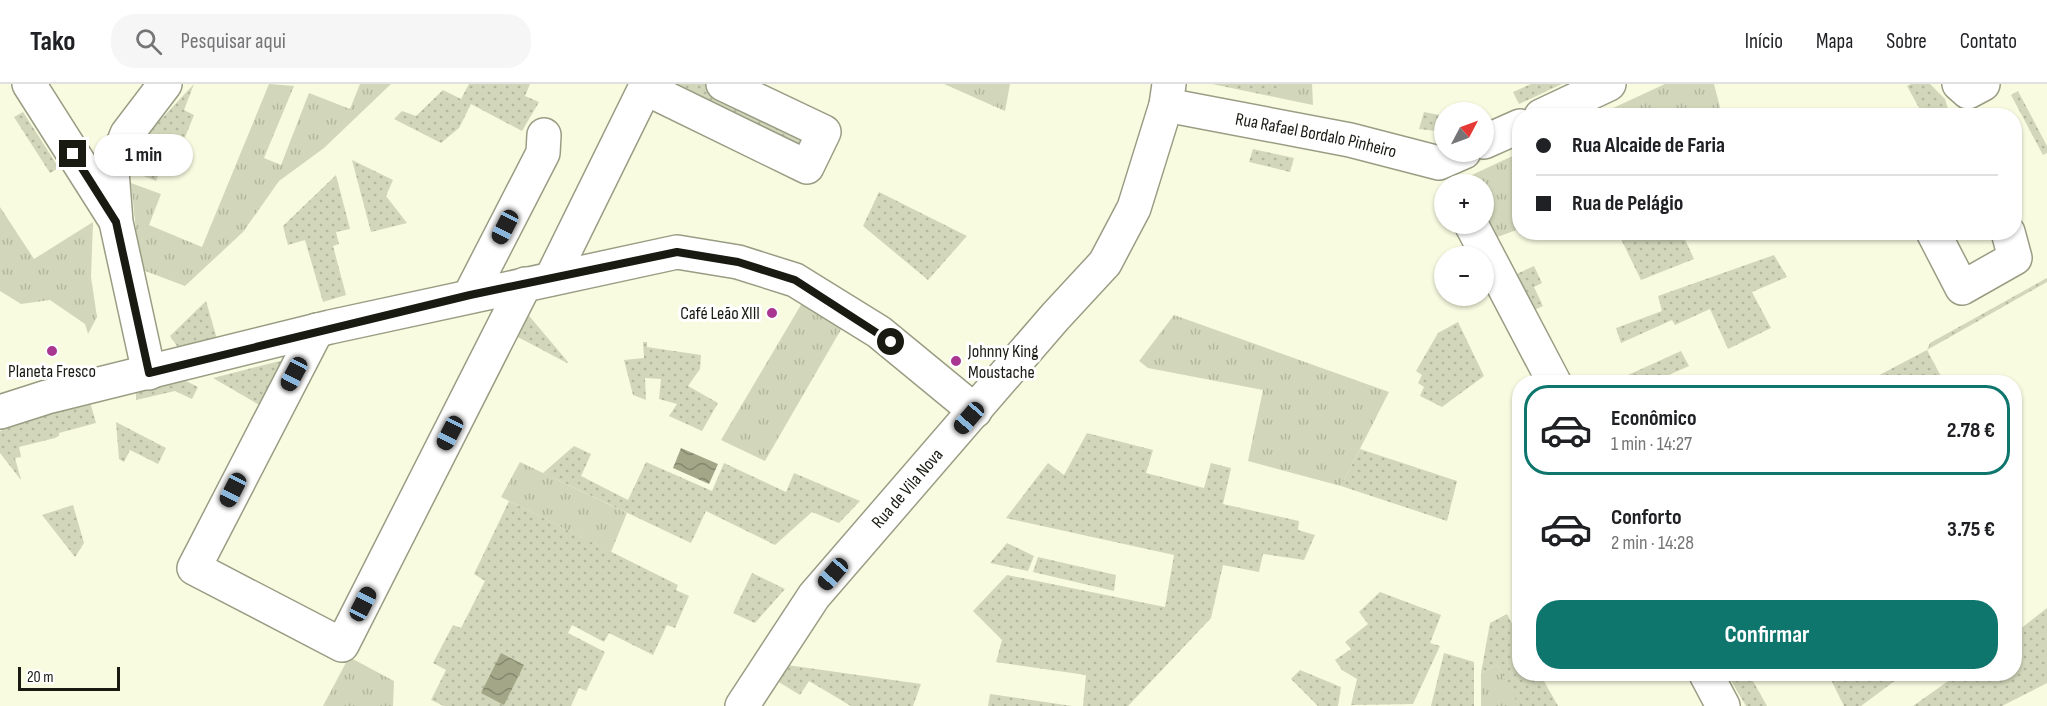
<!DOCTYPE html>
<html lang="pt">
<meta charset="utf-8">
<style>
:root{--surface:#fff;--page:#f6f6f6;--text:#202124;--muted:#757577;--line:#e0e0e0;--accent:#0f766e}
body{margin:0;font-family:"Sofia Sans Condensed",sans-serif;background:var(--page);color:var(--text);height:100vh;display:flex;flex-direction:column;font-size:22px;white-space:nowrap}
*{box-sizing:border-box;margin:0}
p{font-size:20px;color:var(--muted)}
.icon{flex:none;width:33px;height:33px;fill:none;stroke:currentColor;stroke-width:2;stroke-linecap:round;stroke-linejoin:round}
.map{position:relative;flex:1;overflow:hidden}
.drawer{position:absolute;left:1512px;top:291px;width:510px;height:306px;display:flex;flex-direction:column;background:var(--surface);border-radius:24px;box-shadow:0 2px 4px #0004}
.drawer>*{flex:none}
.hud{position:absolute;left:1512px;top:24px;width:510px;height:132px;border-radius:24px;box-shadow:0 2px 4px #0004;display:grid;align-content:center;height:132px;padding:0 24px;background:var(--surface)}
.needle{width:39px;rotate:49deg}
.controls{position:absolute;left:1434px;top:18px;display:grid;gap:12px}
.controls a{display:grid;place-items:center;width:60px;height:60px;border-radius:50%;background:var(--surface);box-shadow:0 2px 4px #0004;font-size:30px}
.scale{position:absolute;left:18px;bottom:15px;width:102px;box-sizing:border-box;padding-left:6px;border:3px solid #191a11;border-top:0;font-size:16px;line-height:21px;white-space:nowrap;color:#191a11;-webkit-text-stroke:4px #fff;paint-order:stroke}
.end{position:absolute;width:27px;height:27px;margin:-14px;border:8px solid #191a11;background:#fff;box-shadow:0 0 0 3px #fff}
.from{border-radius:50%}
.bubble{position:absolute;height:42px;border-radius:21px;background:var(--surface);box-shadow:0 2px 4px #0004;font-size:20px;font-weight:700;line-height:42px;text-align:center}
.car{position:absolute;width:18px;height:36px;margin:-18px -9px;border-radius:8px;box-shadow:0 0 4px 2px #0007;background:linear-gradient(#222 24%,#8ab4d8 0 40%,#222 0 76%,#8ab4d8 0 86%,#222 0)}
.hud b{display:flex;align-items:center;gap:21px;height:57px;font-size:22px}
.hud b+b{border-top:2px solid var(--line)}
.hud i{width:15px;height:15px;background:var(--text)}
ul{padding:10px 0 0;list-style:none}
li{display:flex;align-items:center;gap:18px;height:90px;margin:0 12px 9px;padding:0 12px;border:3px solid transparent;border-radius:24px}
li div{flex:1}
li b{display:block;font-size:22px}
li em{font-style:normal;font-weight:700}
li.active{border-color:var(--accent)}
li>.icon{width:54px;height:54px;stroke-width:1.5}
.cta{display:flex;gap:12px;margin-top:auto;padding:12px 24px}
.cta a{flex:1;height:69px;border-radius:24px;background:var(--accent);color:#fff;font-size:24px;font-weight:700;line-height:69px;text-align:center}
header{display:flex;align-items:center;gap:36px;box-sizing:border-box;height:84px;padding:0 30px;background:var(--surface);border-bottom:2px solid var(--line)}
header strong{font-size:28px}
nav{display:flex;gap:33px;margin-inline-start:auto;font-size:21px}
.search{width:420px;height:54px;background:var(--page);display:flex;align-items:center;gap:15px;box-sizing:border-box;padding:0 21px;border-radius:24px;color:var(--muted);font-size:22px}
.map>svg:first-child{display:block}
.grass{fill:url(#grass-tufts)}
.garden{fill:url(#garden-dots)}
.water{fill:url(#water-waves)}
.lines{fill:none;stroke-linecap:round;stroke-linejoin:round}
.street-casing{stroke:#9a9d84;stroke-width:36}
.street{stroke:#fff;stroke-width:33}
.route{stroke:#191a11;stroke-width:8}
.poi-dot{fill:#a93792;stroke:#fff;stroke-width:2}
.labels{text-anchor:middle;dominant-baseline:central;stroke-width:6;stroke-linejoin:round;paint-order:stroke}
.street-label{font-size:18px;fill:#191a11;stroke:#fff}
.poi-label{font-size:18px;fill:#191a11;stroke:#fff;text-anchor:end}
</style>
<header>
<strong>Tako</strong>
<div class="search"><svg class="icon" aria-label="search" viewBox="0 0 24 24"><circle cx="10" cy="10" r="6"/><path d="M15 15l6 6"/></svg>Pesquisar aqui</div>
<nav><a>Início</a><a>Mapa</a><a>Sobre</a><a>Contato</a></nav>
</header>
<div class="map">
<svg width="2047" height="622" viewBox="0 0 2047 622">
<defs>
<pattern id="grass-tufts" width="24" height="20" patternUnits="userSpaceOnUse" patternTransform="scale(1.5)"><rect width="24" height="20" fill="#d2d6ba"/><path d="M3 7l-1-3M5 7V3M7 7l1-3M15 17l-1-3M17 17v-4M19 17l1-3" fill="none" stroke="#b4b79f"/></pattern>
<pattern id="garden-dots" width="8" height="8" patternUnits="userSpaceOnUse" patternTransform="scale(1.5)"><rect width="8" height="8" fill="#d2d6ba"/><path d="M2 2h.1M6 6h.1" fill="none" stroke="#b4b79f" stroke-width="1.8" stroke-linecap="round"/></pattern>
<pattern id="water-waves" width="16" height="10" patternUnits="userSpaceOnUse" patternTransform="scale(1.5)"><rect width="16" height="10" fill="#a3a787"/><path d="M0 5q4-4 8 0t8 0" fill="none" stroke="#84876d"/></pattern>
</defs>
<rect width="100%" height="100%" fill="#f8fbe0"/>
<!-- grass -->
<g class="grass">
<polygon points="269,0 294,2 264,74 281,81 309,9 350,25 360,0 391,0 324,64 279,97 243,148 185,202 140,185 131,99 161,110 149,141 202,163"/>
<polygon points="944,0 1010,0 1005,27"/>
<polygon points="1279,0 1312,0 1313,21 1279,14"/>
<polygon points="1665,0 1714,0 1722,31 1598,31"/>
<polygon points="1519,69 1519,145 1492,155 1484,140 1484,100 1461,100 1459,97"/>
<polygon points="0,123 34,175 93,138 91,193 97,233 88,250 85,240 50,216 21,220 0,207"/>
<polygon points="802,219 843,242 765,377 721,356"/>
<polygon points="1174,231 1389,308 1341,402 1248,377 1263,306 1148,284 1139,277"/>
<polygon points="520,378 627,429 611,468 501,413"/>
<polygon points="349,573 394,597 393,622 323,622"/>
<polygon points="1497,581 1520,622 1481,622 1481,589"/>
</g>
<!-- garden -->
<g class="garden">
<polygon points="194,0 184,26 194,31 175,78 165,74 156,97 131,87 152,45"/>
<polygon points="469,0 530,0 525,12 539,18 522,47 471,20 459,44 441,59 394,35 402,27 416,32 443,6 461,15"/>
<polygon points="674,0 706,0 807,50 798,70"/>
<polygon points="1212,0 1279,0 1279,14"/>
<polygon points="1531,0 1562,0 1519,20 1513,8"/>
<polygon points="1911,0 1930,0 1945,15 1950,31 1923,31 1907,2"/>
<polygon points="2018,7 2047,62 2047,69 2043,71 2011,11"/>
<polygon points="23,28 59,84 50,89 14,33"/>
<polygon points="1424,28 1444,32 1444,48 1419,45"/>
<polygon points="1253,65 1294,74 1290,88 1249,78"/>
<polygon points="352,76 393,96 386,112 407,139 371,148"/>
<polygon points="336,91 350,145 336,148 339,160 333,162 346,211 323,218 305,156 288,161 283,142"/>
<polygon points="879,108 967,152 928,196 863,142"/>
<polygon points="1618,149 1682,149 1694,175 1641,196"/>
<polygon points="1774,171 1787,193 1752,208 1771,244 1728,265 1710,225 1675,241 1672,236 1621,259 1616,244 1662,227 1658,212"/>
<polygon points="1534,182 1542,199 1534,203 1543,222 1530,228 1512,192"/>
<polygon points="2047,194 2047,198 1927,266 1944,298 1866,298 1927,266 1930,259"/>
<polygon points="206,217 217,255 179,265 170,252"/>
<polygon points="525,227 568,278 567,279 516,252"/>
<polygon points="1458,238 1484,292 1442,323 1420,312 1424,303 1418,299 1422,291 1416,287 1438,249"/>
<polygon points="643,258 647,258 647,263 701,271 700,285 688,302 718,319 702,347 669,332 677,320 659,315 661,295 645,294 646,316 633,311 624,276 644,274"/>
<polygon points="1681,267 1689,282 1653,298 1633,298 1628,291"/>
<polygon points="284,276 261,322 213,294"/>
<polygon points="182,295 198,303 192,315 175,307 136,316 136,306"/>
<polygon points="90,318 96,339 59,349 59,352 55,354 19,363 21,373 15,374 21,396 0,369 0,347 49,329"/>
<polygon points="116,338 166,364 158,380 130,366 124,378 119,375"/>
<polygon points="1087,349 1153,366 1146,389 1204,404 1211,379 1231,384 1223,420 1299,437 1298,446 1315,451 1304,476 1263,470 1259,488 1223,481 1211,534 1128,622 1083,622 1086,591 996,578 1002,556 973,527 1007,491 1165,523 1174,471 1006,434 1048,379 1064,391"/>
<polygon points="574,362 591,370 581,392 628,416 646,378 712,407 724,379 786,408 794,389 860,417 839,439 812,428 775,461 706,427 691,459 543,389"/>
<polygon points="1360,365 1457,397 1447,437 1341,402"/>
<polygon points="509,417 678,501 676,506 689,512 675,544 667,541 653,571 609,549 604,558 572,541 568,549 605,568 586,607 579,604 571,622 444,622 431,616 446,586 433,579 453,541 461,544 485,497 474,490"/>
<polygon points="73,421 84,459 75,473 42,431"/>
<polygon points="1007,459 1034,472 1028,487 990,479"/>
<polygon points="1038,473 1116,491 1114,507 1033,488"/>
<polygon points="752,489 785,505 755,539 733,529"/>
<polygon points="1380,508 1441,531 1430,559 1440,562 1413,620 1351,621 1357,595 1342,586 1335,576 1351,565 1345,558 1368,540 1359,528"/>
<polygon points="2047,524 2047,599 2002,622 1913,622 1958,590 2014,590 2015,549"/>
<polygon points="1507,530 1519,553 1520,590 1540,590 1558,622 1519,622 1497,581 1481,589 1490,539"/>
<polygon points="1444,569 1474,578 1474,622 1431,622"/>
<polygon points="780,580 921,600 913,622 851,622 809,597 800,611 772,594"/>
<polygon points="1300,586 1341,603 1338,622 1318,622 1291,595"/>
<polygon points="1727,590 1749,590 1767,622 1746,622"/>
<polygon points="1828,590 1904,590 1861,622 1844,622"/>
<polygon points="990,610 1072,622 988,622"/>
</g>
<!-- water -->
<g class="water">
<polygon points="681,364 718,380 709,400 673,384"/>
<polygon points="501,569 524,581 504,621 481,609"/>
</g>
<g class="lines">
<!-- street casing -->
<g class="street-casing">
<g id="street">
<polyline points="29,0 114,134"/>
<polyline points="1959,0 1968,8 1983,0"/>
<polyline points="645,4 807,83 824,48 723,0"/>
<path id="s1" d="M1166 21 1350 56 1439 79 1464 68"/>
<polyline points="1541,32 1609,0"/>
<polyline points="1484,58 1520,42"/>
<polyline points="1471,140 1554,298"/>
<polyline points="1933,148 1962,204 2015,174 2008,148"/>
<polyline points="551,195 647,0"/>
<polyline points="470,211 543,69 544,51"/>
<polyline points="317,246 194,484 342,561 525,200"/>
<polyline points="149,289 116,138 112,87 127,50 165,0"/>
<polyline points="0,328 47,313 330,243 677,168 738,178 795,196 879,248 975,327"/>
<polyline points="1706,590 1723,622"/>
<path id="s2" d="M742 622 814 512 1055 233 1105 179 1134 124 1166 21 1169 0"/>
</g>
</g>
<!-- street -->
<use href="#street" class="street"/>
</g>
<g class="lines">
<!-- route -->
<polyline class="route" points="73,70 116,138 149,289 470,211 677,168 738,178 795,196 891,258"/>
</g>
<!-- markers -->
<g class="poi-dot">
<circle cx="772" cy="229" r="6"/>
<circle cx="52" cy="267" r="6"/>
<circle cx="956" cy="277" r="6"/>
</g>
<g class="labels">
<!-- street labels -->
<g class="street-label">
<text stroke="none"><textPath href="#s1" startOffset="153">Rua Rafael Bordalo Pinheiro</textPath></text>
<text stroke="none"><textPath href="#s2" startOffset="274">Rua de Vila Nova</textPath></text>
</g>
<!-- poi labels -->
<g class="poi-label">
<text x="760" y="229">Café Leão XIII</text>
<text x="968" y="267" text-anchor="start">Johnny King<tspan x="968" dy="21">Moustache</tspan></text>
<text x="52" y="287" text-anchor="middle">Planeta Fresco</text>
</g>
</g>
</svg>
<div class="controls">
<a><svg class="needle" viewBox="-14 -14 28 28"><path d="M0-13l5 13h-10z" fill="#e53935"/><path d="M0 13l5-13h-10z" fill="#757577"/></svg></a>
<a>+</a>
<a>−</a>
</div>
<div class="scale">20 m</div>
<i class="end from" style="left:891px;top:258px"></i>
<i class="end" style="left:73px;top:70px"></i>
<div class="bubble" style="left:94px;top:50px;width:99px">1 min</div>
<i class="car" style="left:505px;top:143px;rotate:207deg"></i>
<i class="car" style="left:294px;top:290px;rotate:208deg"></i>
<i class="car" style="left:969px;top:334px;rotate:221deg"></i>
<i class="car" style="left:450px;top:349px;rotate:207deg"></i>
<i class="car" style="left:233px;top:406px;rotate:207deg"></i>
<i class="car" style="left:833px;top:490px;rotate:221deg"></i>
<i class="car" style="left:363px;top:520px;rotate:27deg"></i>
<div class="hud">
<b><i class="from"></i>Rua Alcaide de Faria</b>
<b><i></i>Rua de Pelágio</b>
</div>
<section class="drawer">
<ul>
<li class="active"><svg class="icon" aria-label="car" viewBox="0 0 24 24"><path d="M5 17H2v-5l4-1 3-4h7l3 4 3 1v5h-3M9 17h6M6 11h13"/><circle cx="7" cy="17" r="2"/><circle cx="17" cy="17" r="2"/></svg><div><b>Econômico</b><p>1 min · 14:27</p></div><em>2.78 €</em></li>
<li><svg class="icon" aria-label="car" viewBox="0 0 24 24"><path d="M5 17H2v-5l4-1 3-4h7l3 4 3 1v5h-3M9 17h6M6 11h13"/><circle cx="7" cy="17" r="2"/><circle cx="17" cy="17" r="2"/></svg><div><b>Conforto</b><p>2 min · 14:28</p></div><em>3.75 €</em></li>
</ul>
<div class="cta"><a>Confirmar</a></div>
</section>
</div>
